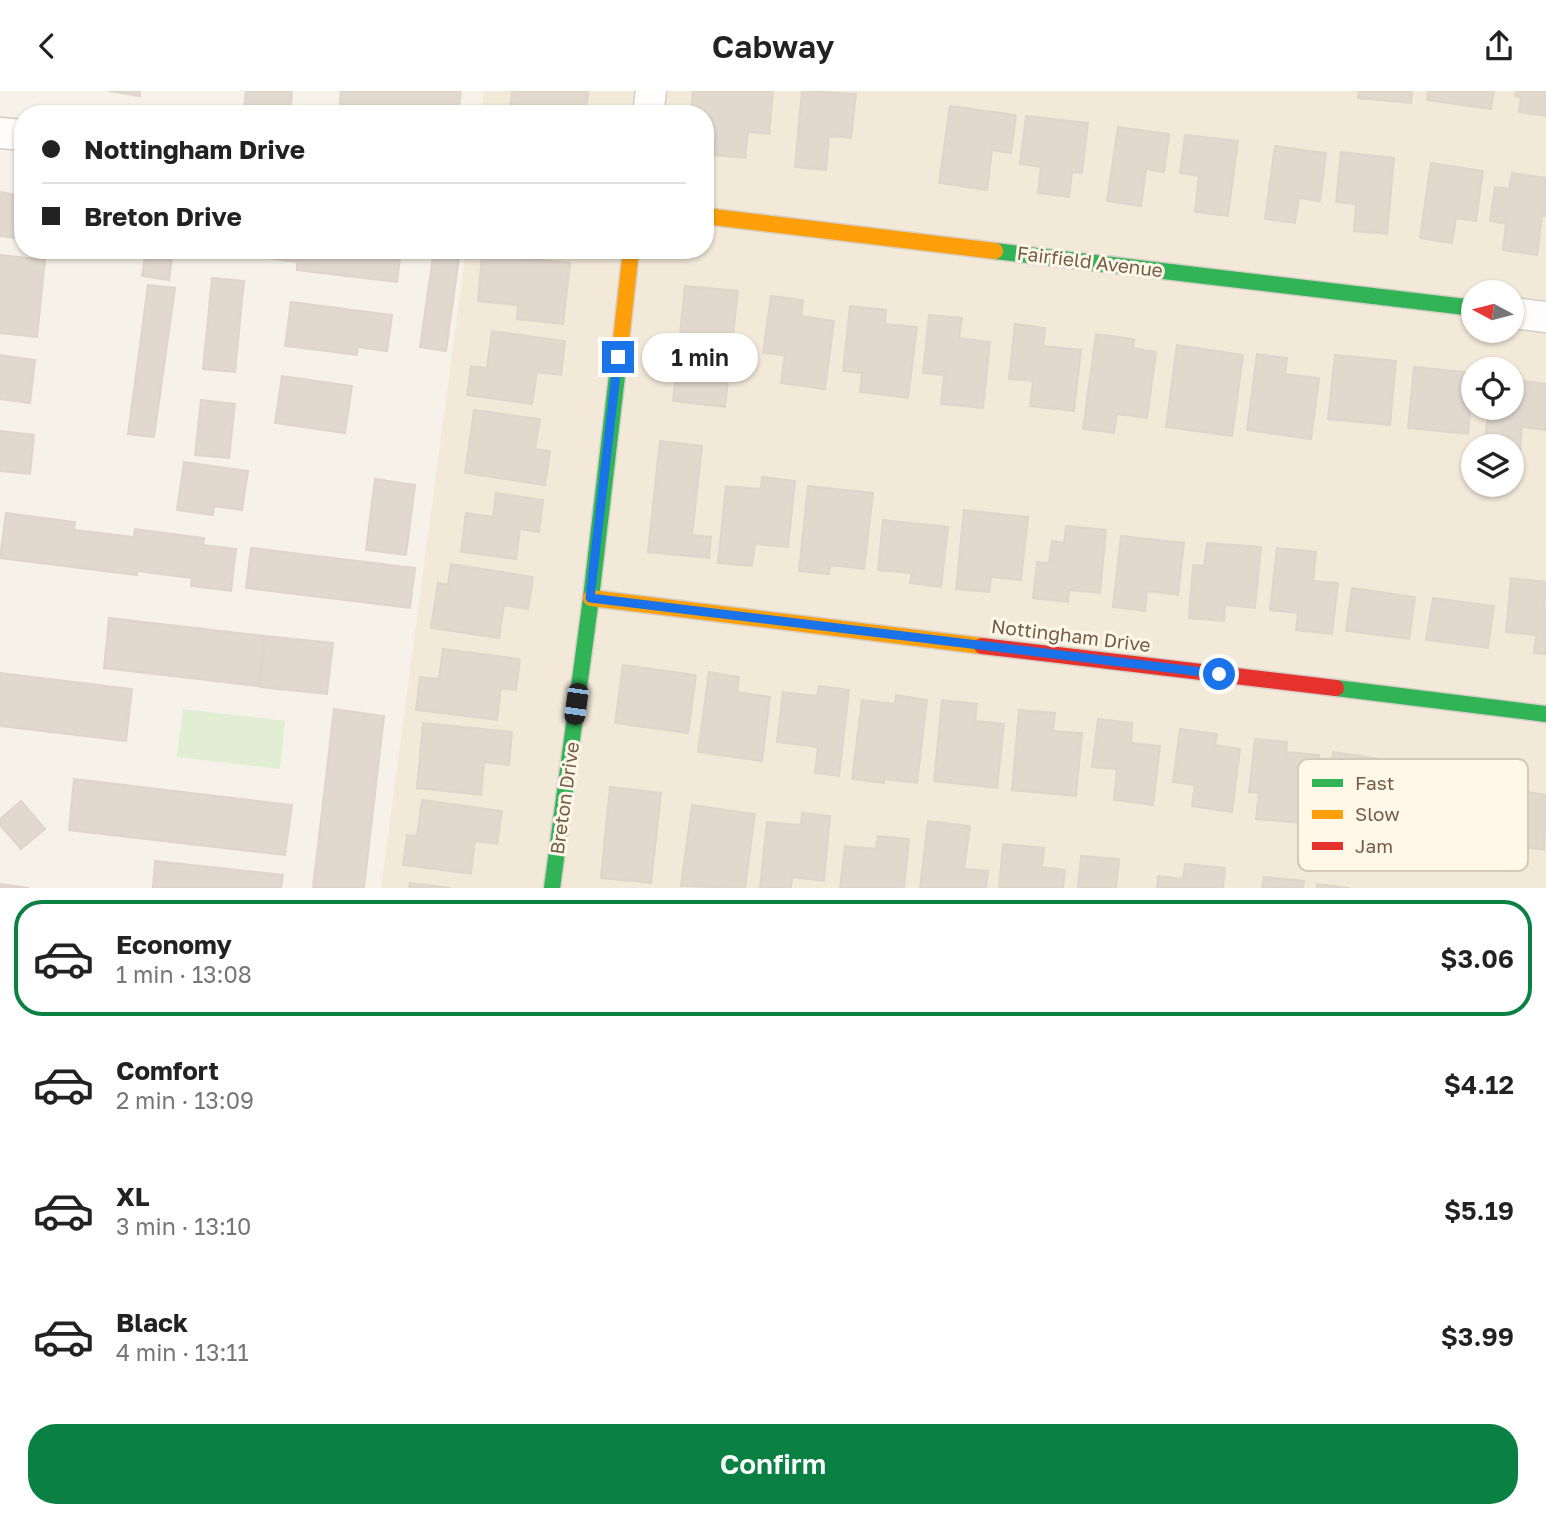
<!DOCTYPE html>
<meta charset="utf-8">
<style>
:root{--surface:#fff;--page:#f6f6f6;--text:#222;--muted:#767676;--line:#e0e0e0;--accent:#0b8043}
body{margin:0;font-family:"Golos Text",sans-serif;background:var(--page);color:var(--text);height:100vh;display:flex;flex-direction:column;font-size:26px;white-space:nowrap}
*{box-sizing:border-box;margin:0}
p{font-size:23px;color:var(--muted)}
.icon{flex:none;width:38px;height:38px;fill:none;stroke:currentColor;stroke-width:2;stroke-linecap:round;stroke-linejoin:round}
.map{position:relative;height:797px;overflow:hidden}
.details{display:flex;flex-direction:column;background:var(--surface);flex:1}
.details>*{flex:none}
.top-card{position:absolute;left:14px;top:14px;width:700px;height:154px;border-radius:28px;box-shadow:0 2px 5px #0004;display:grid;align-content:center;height:154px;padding:0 28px;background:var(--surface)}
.needle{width:46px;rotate:277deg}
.buttons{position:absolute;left:1461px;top:189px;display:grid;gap:14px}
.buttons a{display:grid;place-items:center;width:63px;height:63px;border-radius:50%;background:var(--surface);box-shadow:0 2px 5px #0004;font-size:35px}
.end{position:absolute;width:32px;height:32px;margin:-16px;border:9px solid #1a73e8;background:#fff;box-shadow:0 0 0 4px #fff}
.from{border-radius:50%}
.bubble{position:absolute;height:49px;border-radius:24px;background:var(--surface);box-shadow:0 2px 5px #0004;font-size:23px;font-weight:600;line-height:49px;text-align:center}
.car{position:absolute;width:21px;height:42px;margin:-21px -10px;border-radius:9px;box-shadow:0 0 5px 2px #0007;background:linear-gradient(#222 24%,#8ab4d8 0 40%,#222 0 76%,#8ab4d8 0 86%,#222 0)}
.top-card b{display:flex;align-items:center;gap:24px;height:66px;font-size:26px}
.top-card b+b{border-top:2px solid var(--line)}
.top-card i{width:18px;height:18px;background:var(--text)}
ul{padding:12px 0 0;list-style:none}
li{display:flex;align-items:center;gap:21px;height:116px;margin:0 14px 10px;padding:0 14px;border:4px solid transparent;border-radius:28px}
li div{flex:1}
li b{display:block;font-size:26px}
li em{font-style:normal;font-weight:600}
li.on{border-color:var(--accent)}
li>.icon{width:63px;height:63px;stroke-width:1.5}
.button{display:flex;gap:14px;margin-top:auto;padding:14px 28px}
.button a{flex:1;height:80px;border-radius:28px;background:var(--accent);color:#fff;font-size:28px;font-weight:600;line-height:80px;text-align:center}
header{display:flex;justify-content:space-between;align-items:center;height:91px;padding:0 28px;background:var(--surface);font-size:32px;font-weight:600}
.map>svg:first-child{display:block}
.residential{fill:#f2e9d9;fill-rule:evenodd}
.garden{fill:#e1eed4}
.building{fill:#e1d8ce;stroke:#dfd5cb;stroke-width:2}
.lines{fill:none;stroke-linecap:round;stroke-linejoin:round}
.street-casing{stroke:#d4cec6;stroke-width:33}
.fast-casing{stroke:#d6cfc7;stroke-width:19}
.slow-casing{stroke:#d6cfc7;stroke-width:19}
.jam-casing{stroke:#d6cfc7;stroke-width:19}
.street{stroke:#fefdfc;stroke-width:30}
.fast{stroke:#30b455;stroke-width:16}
.slow{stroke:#ff9f0a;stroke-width:16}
.jam{stroke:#e5322d;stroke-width:16}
.route{stroke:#1a73e8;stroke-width:9}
.labels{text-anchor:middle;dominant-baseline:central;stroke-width:6;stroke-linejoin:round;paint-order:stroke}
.street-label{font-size:19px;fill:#745c49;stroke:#fff8e9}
.key{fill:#fff8e9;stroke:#d5c9b9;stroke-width:2}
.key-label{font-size:19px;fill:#745c49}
</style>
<header><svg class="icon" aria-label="back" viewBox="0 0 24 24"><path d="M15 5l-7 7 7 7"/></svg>Cabway<svg class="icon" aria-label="share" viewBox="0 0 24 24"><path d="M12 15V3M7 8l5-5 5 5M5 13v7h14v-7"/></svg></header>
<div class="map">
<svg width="1546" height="797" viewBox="0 0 1546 797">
<rect width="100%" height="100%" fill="#f6f2e9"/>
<!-- residential -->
<path class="residential" d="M484 0H1546V797H381L466 159H705V23H481ZM1474 201H1512V240H1474ZM1474 278H1512V317H1474ZM1474 355H1512V394H1474Z"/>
<!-- garden -->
<polygon class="garden" points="183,618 285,630 280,678 177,666"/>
<!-- building -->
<g class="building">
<polygon points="109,0 140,0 140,5"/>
<polygon points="246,0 292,0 290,22 244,17"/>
<polygon points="341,0 461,0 458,23 414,23 340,14"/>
<polygon points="512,0 588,0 586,23 510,23"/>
<polygon points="693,0 773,0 769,43 748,41 745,67 714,64 716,43 705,41 705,23 691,23"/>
<polygon points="802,0 856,3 851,47 829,45 826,79 795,76"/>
<polygon points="1359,0 1412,0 1411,12 1358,7"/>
<polygon points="1428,0 1494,0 1491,18 1427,9"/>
<polygon points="1516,0 1546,0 1546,25 1519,21 1521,6 1515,5"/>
<polygon points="950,15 1016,24 1011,62 992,59 987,99 939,92"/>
<polygon points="1026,25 1088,32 1082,82 1072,81 1069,106 1038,102 1041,76 1020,73"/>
<polygon points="1118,36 1169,43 1164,81 1146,78 1141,115 1107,110"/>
<polygon points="1185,44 1238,50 1228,125 1195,121 1199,85 1180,82"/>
<polygon points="1275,55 1326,62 1320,110 1299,107 1295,132 1265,128"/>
<polygon points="1341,61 1394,67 1387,143 1354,140 1356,113 1336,111"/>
<polygon points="1431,72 1483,80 1476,130 1456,127 1452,152 1420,147"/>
<polygon points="1512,82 1546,87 1546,125 1542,125 1537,164 1503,159 1506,133 1490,130 1495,96 1509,98"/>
<polygon points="0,101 23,105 23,148 0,145"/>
<polygon points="146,159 173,159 169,189 142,185"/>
<polygon points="209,159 401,159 397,191 297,179 297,171"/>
<polygon points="434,159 460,160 446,260 420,256"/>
<polygon points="482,163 570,172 563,233 517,228 518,214 478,210"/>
<polygon points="0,164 45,169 37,246 0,242"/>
<polygon points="212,187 244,190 235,281 203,278"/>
<polygon points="148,194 175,197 154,346 128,343"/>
<polygon points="685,195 738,200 725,316 673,310"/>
<polygon points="771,205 803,209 801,225 834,230 825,298 781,292 785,264 763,262"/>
<polygon points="291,211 392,224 387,260 358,256 357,264 285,255"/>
<polygon points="850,215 886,219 885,233 917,236 908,307 860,301 862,282 843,280"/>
<polygon points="929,224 962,227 959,247 990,251 983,317 941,313 944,284 923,282"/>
<polygon points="1015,233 1045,237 1043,255 1081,259 1074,320 1030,315 1033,290 1009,288"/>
<polygon points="492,240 565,250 561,284 537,281 532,313 467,304 471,275 487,277"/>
<polygon points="1096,243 1134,248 1133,257 1156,261 1147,327 1117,323 1114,342 1083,338"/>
<polygon points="1177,254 1243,264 1232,345 1166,336"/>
<polygon points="1257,263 1287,267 1285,283 1319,287 1311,348 1247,339"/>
<polygon points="0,264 35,269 30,312 0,308"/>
<polygon points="1335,264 1396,270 1390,334 1328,328"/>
<polygon points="1414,276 1474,282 1468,343 1408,337"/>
<polygon points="282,285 352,295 345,342 275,332"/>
<polygon points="1523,290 1546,293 1546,339 1522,336 1520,361 1512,360 1512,355 1484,355 1489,317 1512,317 1512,304 1522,305"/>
<polygon points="201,309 235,313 229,367 195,364"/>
<polygon points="474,319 540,328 535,358 550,360 545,394 465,382"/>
<polygon points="0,340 34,344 30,383 0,380"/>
<polygon points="660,350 702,355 692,444 711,446 709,467 648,461"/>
<polygon points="184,371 248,380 242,419 214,415 213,424 177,419"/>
<polygon points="762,386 795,390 788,456 755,453 752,475 718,472 726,395 761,398"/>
<polygon points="375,388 415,394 406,464 366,459"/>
<polygon points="808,395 873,402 864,478 830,474 829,483 799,480"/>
<polygon points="496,402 543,409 539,441 520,438 516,468 461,461 466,422 493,426"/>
<polygon points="964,419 1028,426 1021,489 991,486 989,501 956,498"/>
<polygon points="6,422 75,431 74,439 134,446 135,438 204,447 203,454 236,458 231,500 191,495 192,487 137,480 137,484 0,467"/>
<polygon points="883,429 948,436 941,496 910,492 912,482 878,479"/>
<polygon points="1066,435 1106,439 1100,502 1069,499 1068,511 1033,507 1037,471 1049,472 1052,450 1064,452"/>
<polygon points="1121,445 1184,452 1178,504 1147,500 1145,520 1113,516"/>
<polygon points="1207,452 1261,456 1255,517 1225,514 1224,530 1189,527 1193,474 1204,475"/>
<polygon points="251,457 415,477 410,517 246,497"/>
<polygon points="1277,457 1316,461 1313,490 1338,492 1332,543 1296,539 1298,522 1270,519"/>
<polygon points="451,473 533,486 528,518 504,514 499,547 431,537 438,492 448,494"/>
<polygon points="1511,487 1546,491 1544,517 1546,517 1546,563 1534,562 1536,544 1506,541"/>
<polygon points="1352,497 1415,506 1409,548 1346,540"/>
<polygon points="1433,507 1494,515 1488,557 1426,549"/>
<polygon points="109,527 264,545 258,595 104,577"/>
<polygon points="265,545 333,552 327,603 260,596"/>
<polygon points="443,558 520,568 516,599 501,597 497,629 416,619 420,586 439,588"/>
<polygon points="623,574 696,584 688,642 615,632"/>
<polygon points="709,581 739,586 737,601 770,606 762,670 698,661"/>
<polygon points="0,582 132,598 126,650 0,635"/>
<polygon points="819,595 849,599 839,685 815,682 818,656 777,651 783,601 817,605"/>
<polygon points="896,604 927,609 917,692 884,688 884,692 852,688 862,609 895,613"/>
<polygon points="942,609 977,613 975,630 1004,633 997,697 934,690"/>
<polygon points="334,618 384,625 364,797 313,797"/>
<polygon points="1019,619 1055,622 1053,640 1082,642 1076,705 1012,699"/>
<polygon points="1098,628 1132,632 1131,652 1160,655 1153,714 1114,709 1117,678 1092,676"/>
<polygon points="423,632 512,641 509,674 484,671 481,704 417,697"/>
<polygon points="1180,638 1217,643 1215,654 1240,658 1232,721 1192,715 1195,694 1173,691"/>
<polygon points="1255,648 1287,651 1286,661 1319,664 1312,733 1256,728 1259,702 1249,701"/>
<polygon points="1333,661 1395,670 1389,711 1328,702"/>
<polygon points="1492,681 1522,686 1520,700 1546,704 1544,759 1510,754 1511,745 1483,740"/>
<polygon points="74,688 292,714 285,764 69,739"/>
<polygon points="610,696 661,702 651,792 601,787"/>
<polygon points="422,709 502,720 497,753 475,750 471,783 403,774 407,744 417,745"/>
<polygon points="21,710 45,738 21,758 0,734 0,728"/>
<polygon points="692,714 755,723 745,797 681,795"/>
<polygon points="802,722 830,725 824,790 792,786 791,797 760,797 767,731 801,734"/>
<polygon points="928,730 970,735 964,778 988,780 986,797 920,797"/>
<polygon points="878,745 909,748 904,797 840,797 845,755 876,758"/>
<polygon points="1003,753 1044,757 1042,776 1065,779 1063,797 999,797"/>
<polygon points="1081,765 1119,768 1116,797 1078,797"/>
<polygon points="155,770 283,784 281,797 153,797"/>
<polygon points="1185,773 1225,777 1223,797 1157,797 1158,785 1183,788"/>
<polygon points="1264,786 1304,790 1303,797 1262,797"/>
<polygon points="410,792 451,797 409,797"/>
<polygon points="0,793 29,797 0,797"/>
<polygon points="1317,793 1350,797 1317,797"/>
</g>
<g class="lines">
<!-- street casing -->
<g class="street-casing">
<g id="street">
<polyline points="648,23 651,0"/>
<polyline points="0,42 23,44"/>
<polyline points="1512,222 1546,226"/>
</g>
</g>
<!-- fast casing -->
<g class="fast-casing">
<g id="fast">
<polyline points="995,160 1474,217"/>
<polyline points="1336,597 1546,623"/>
<polyline points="552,797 591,507 618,276"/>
</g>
</g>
<!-- slow casing -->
<g class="slow-casing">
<g id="slow">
<polyline points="705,125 995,160"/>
<polyline points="618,276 631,159"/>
<polyline points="591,507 982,555"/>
</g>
</g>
<!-- jam casing -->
<g class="jam-casing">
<polyline id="jam" points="982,555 1336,597"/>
</g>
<!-- street -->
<use href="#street" class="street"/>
<!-- fast -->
<use href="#fast" class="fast"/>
<!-- slow -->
<use href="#slow" class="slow"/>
<!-- jam -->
<use href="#jam" class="jam"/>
</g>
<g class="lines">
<!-- route -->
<polyline class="route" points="618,266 590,507 1219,583"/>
</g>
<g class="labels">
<!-- street labels -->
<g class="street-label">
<text transform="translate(1090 170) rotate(7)">Fairfield Avenue</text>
<text transform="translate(1071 544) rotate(7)">Nottingham Drive</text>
<text transform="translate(564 707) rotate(-82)">Breton Drive</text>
</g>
</g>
<!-- legend -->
<rect x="1298" y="668" width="230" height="112" rx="10" class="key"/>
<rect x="1312" y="688" width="31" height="8" fill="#30b455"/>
<rect x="1312" y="719" width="31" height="9" fill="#ff9f0a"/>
<rect x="1312" y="751" width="31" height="8" fill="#e5322d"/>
<g class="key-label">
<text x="1355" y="699">Fast</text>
<text x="1355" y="730">Slow</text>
<text x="1355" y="762">Jam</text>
</g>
</svg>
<div class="buttons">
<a><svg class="needle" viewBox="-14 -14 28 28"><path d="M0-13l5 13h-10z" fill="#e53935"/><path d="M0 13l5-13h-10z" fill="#767676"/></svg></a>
<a><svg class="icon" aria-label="locate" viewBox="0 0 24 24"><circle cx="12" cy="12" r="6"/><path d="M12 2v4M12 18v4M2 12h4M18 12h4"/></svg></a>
<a><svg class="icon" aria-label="layers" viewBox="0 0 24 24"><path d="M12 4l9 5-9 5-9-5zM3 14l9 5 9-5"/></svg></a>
</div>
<i class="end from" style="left:1219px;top:583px"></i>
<i class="end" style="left:618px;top:266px"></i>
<div class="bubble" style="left:642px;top:242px;width:116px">1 min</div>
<i class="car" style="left:576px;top:613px;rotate:188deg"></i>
<div class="top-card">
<b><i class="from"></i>Nottingham Drive</b>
<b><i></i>Breton Drive</b>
</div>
</div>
<section class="details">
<ul>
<li class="on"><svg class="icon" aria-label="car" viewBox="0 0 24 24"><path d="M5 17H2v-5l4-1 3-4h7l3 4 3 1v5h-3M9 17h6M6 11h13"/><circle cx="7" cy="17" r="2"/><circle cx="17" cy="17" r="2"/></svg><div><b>Economy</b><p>1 min · 13:08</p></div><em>$3.06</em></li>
<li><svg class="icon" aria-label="car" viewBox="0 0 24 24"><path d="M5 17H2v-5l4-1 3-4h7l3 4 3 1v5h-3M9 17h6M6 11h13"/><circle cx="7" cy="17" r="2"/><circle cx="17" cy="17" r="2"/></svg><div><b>Comfort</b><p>2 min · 13:09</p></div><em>$4.12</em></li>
<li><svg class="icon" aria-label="car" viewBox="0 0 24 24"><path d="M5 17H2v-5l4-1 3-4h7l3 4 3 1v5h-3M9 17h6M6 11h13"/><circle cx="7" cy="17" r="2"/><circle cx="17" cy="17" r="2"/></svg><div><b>XL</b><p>3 min · 13:10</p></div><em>$5.19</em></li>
<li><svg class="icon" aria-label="car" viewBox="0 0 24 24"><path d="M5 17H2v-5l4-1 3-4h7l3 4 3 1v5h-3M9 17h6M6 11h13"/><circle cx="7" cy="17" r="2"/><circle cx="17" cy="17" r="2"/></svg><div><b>Black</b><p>4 min · 13:11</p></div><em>$3.99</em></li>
</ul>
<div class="button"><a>Confirm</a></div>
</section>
